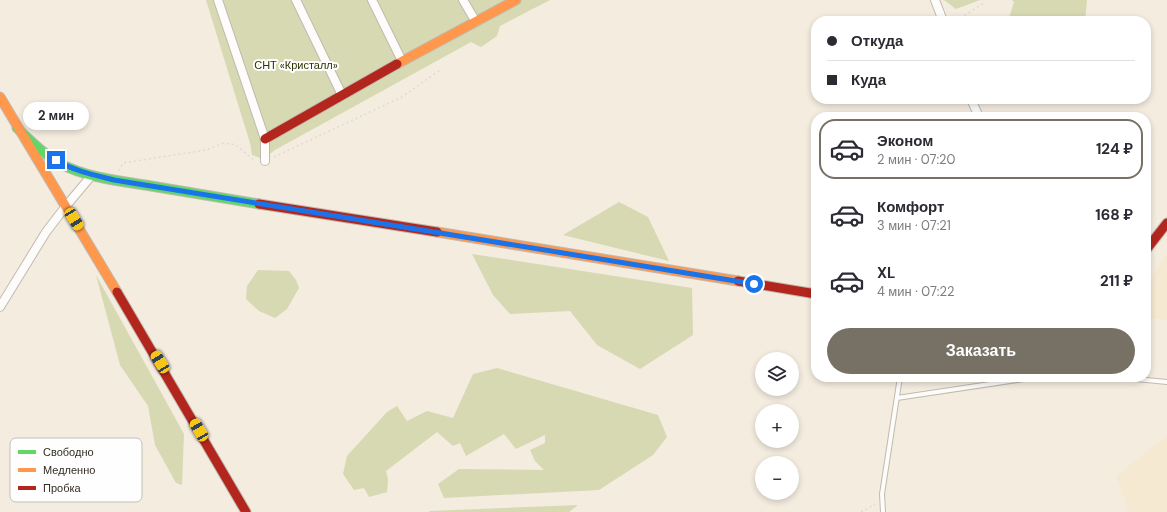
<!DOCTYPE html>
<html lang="ru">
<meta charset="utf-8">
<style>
:root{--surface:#fff;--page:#f7f7f7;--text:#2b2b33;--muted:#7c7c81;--line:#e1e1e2;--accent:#767065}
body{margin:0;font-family:"DM Sans",sans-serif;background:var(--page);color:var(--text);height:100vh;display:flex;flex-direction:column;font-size:15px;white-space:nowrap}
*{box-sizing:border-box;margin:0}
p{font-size:13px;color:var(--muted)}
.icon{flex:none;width:22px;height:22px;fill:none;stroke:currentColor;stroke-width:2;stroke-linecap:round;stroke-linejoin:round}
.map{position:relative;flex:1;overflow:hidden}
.panel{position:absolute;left:811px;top:112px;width:340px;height:270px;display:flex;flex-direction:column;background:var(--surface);border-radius:16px;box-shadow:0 2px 6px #0003}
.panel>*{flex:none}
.hud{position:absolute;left:811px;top:16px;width:340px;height:88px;border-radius:16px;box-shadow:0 2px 6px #0003;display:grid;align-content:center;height:88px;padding:0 16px;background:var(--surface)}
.controls{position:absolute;left:755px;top:352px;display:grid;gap:8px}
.controls a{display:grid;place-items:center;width:44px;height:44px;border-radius:50%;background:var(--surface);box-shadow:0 2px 6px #0003;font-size:20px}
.end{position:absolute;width:18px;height:18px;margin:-9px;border:5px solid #1a73e8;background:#fff;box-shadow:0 0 0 2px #fff}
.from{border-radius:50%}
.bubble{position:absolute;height:28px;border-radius:14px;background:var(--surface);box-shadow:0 2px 6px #0003;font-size:13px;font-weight:700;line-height:28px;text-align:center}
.car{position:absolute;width:12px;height:24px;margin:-12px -6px;border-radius:5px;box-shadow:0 0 3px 1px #0007;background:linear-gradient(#f5c518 24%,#345 0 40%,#f5c518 0 76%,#345 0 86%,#f5c518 0)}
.hud b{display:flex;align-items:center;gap:14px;height:38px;font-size:15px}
.hud b+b{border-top:1px solid var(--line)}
.hud i{width:10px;height:10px;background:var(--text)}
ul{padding:7px 0 0;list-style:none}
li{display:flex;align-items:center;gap:12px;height:60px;margin:0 8px 6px;padding:0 8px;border:2px solid transparent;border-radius:16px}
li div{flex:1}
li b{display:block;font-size:15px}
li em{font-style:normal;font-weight:700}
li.current{border-color:var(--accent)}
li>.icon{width:36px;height:36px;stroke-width:1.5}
.action{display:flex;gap:8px;margin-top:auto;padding:8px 16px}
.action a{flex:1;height:46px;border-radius:24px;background:var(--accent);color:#fff;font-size:16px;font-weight:700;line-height:46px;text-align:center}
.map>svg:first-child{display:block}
.built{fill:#f6e9d2}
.green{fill:#d6d9b2}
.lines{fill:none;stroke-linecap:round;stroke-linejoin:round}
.lane-casing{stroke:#c1bab0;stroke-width:6}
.street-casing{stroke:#c1bab0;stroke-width:10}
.fast-casing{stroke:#c1bab0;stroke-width:11}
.slow-casing{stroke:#c1bab0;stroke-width:11}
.jam-casing{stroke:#c1bab0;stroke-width:11}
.path{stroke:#dddbd7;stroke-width:1.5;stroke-dasharray:2 3;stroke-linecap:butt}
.lane{stroke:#fdfcfa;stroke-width:4}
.street{stroke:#fdfcfa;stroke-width:8}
.fast{stroke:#63d668;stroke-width:9}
.slow{stroke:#ff974d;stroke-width:9}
.jam{stroke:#b3261e;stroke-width:9}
.route{stroke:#1a73e8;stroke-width:5}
.labels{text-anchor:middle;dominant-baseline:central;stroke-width:4;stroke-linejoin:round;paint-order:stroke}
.park-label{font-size:11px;fill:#2c3200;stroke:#fefefe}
.key{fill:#fefefe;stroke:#c1bfbd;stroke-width:1}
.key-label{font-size:11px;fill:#322d24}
</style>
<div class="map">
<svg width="1167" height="512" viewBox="0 0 1167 512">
<rect width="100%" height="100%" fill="#f4ecdf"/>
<!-- built -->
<g class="built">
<polygon points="1167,254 1167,320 1146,318 1146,285"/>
<polygon points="1167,436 1167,512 1129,512 1116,476"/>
</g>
<!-- green -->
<g class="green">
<polygon points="206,0 550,0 500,26 497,36 481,47 471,42 275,150 263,159 252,155 250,143"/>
<polygon points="944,0 980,0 956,9"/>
<polygon points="1012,0 1087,0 1085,21 1008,21 1014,2"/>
<polygon points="619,202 648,217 669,261 563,235"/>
<polygon points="472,254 692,288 693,335 640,369 597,345 570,311 510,314 493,295"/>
<polygon points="258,270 289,271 296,280 299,288 287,309 275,318 259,311 246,299 247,286"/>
<polygon points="96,275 184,434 182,485 176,483 155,445 148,406 120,365"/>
<polygon points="497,368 658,415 667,437 653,455 599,490 444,498 438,484 459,469 544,470 535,461 530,450 545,443 545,435 516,449 504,434 466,456 460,443 453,446 437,432 386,471 388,480 387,492 369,497 364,488 354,490 343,474 347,456 387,412 397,406 407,421 427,411 453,418 473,374"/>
<polygon points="578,505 569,512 429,512 430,511"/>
</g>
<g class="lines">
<!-- lane casing -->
<g class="lane-casing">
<g id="lane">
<polyline points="1115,377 1167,382"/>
<polyline points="897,398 1037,377"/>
<polyline points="883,512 882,494 900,377"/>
</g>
</g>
<!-- street casing -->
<g class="street-casing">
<g id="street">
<polyline points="218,0 265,139 265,161"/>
<polyline points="296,0 342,95"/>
<polyline points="372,0 402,61"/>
<polyline points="463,0 476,22"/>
<polyline points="935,0 943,21"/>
<polyline points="971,99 979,117"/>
<polyline points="0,307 46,232 66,206 92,175"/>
</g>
</g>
<!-- fast casing -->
<g class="fast-casing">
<path id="fast" d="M17 128C30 140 43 154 59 163 87 178 120 181 151 186 187 192 223 198 259 204"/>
</g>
<!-- slow casing -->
<g class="slow-casing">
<g id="slow">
<polyline points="397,64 516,0"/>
<polyline points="0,97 117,292"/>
<polyline points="437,232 738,281"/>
</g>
</g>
<!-- jam casing -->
<g class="jam-casing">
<g id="jam">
<polyline points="265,139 397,64"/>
<polyline points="259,204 437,232"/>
<polyline points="1146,250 1167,223"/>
<polyline points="738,281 816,294"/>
<polyline points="117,292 246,512"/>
</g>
</g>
<!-- path -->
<g class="path">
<polyline points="956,21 982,4 984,0"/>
<polyline points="274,157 402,97 440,70"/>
<polyline points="119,171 123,163 206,150 224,143 236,145 255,161"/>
<polyline points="861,512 875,504"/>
</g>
<!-- lane -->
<use href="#lane" class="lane"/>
<!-- street -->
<use href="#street" class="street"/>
<!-- fast -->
<use href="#fast" class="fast"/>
<!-- slow -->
<use href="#slow" class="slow"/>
<!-- jam -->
<use href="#jam" class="jam"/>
</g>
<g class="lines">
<!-- route -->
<path class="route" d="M56 160C74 171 94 175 114 180L754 284"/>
</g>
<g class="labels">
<!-- park labels -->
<g class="park-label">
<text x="296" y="65">СНТ «Кристалл»</text>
</g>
</g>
<!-- legend -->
<rect x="10" y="438" width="132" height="64" rx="6" class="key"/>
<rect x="18" y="450" width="18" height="4" fill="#63d668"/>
<rect x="18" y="468" width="18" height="4" fill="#ff974d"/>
<rect x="18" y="486" width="18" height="4" fill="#b3261e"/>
<g class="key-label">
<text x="43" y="456">Свободно</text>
<text x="43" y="474">Медленно</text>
<text x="43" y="492">Пробка</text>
</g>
</svg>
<div class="controls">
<a><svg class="icon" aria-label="layers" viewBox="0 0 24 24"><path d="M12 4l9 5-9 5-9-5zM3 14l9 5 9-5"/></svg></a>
<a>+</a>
<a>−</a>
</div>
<i class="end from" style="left:754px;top:284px"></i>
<i class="end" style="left:56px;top:160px"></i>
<div class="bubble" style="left:23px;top:102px;width:66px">2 мин</div>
<i class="car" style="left:74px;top:219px;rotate:149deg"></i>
<i class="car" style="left:160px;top:362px;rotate:329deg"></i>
<i class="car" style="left:199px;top:430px;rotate:330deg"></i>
<div class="hud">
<b><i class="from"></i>Откуда</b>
<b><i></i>Куда</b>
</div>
<section class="panel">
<ul>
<li class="current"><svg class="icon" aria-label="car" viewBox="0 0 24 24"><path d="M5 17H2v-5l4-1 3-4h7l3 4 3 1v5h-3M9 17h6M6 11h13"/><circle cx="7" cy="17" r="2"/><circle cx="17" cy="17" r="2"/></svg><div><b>Эконом</b><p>2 мин · 07:20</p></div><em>124 ₽</em></li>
<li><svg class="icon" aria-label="car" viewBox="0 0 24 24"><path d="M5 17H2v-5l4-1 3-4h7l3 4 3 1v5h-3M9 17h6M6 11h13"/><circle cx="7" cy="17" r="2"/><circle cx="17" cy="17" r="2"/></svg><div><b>Комфорт</b><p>3 мин · 07:21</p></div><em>168 ₽</em></li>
<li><svg class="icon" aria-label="car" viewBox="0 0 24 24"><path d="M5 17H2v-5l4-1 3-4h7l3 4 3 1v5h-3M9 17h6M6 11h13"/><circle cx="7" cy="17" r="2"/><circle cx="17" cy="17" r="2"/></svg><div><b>XL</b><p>4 мин · 07:22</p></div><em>211 ₽</em></li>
</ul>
<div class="action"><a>Заказать</a></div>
</section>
</div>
